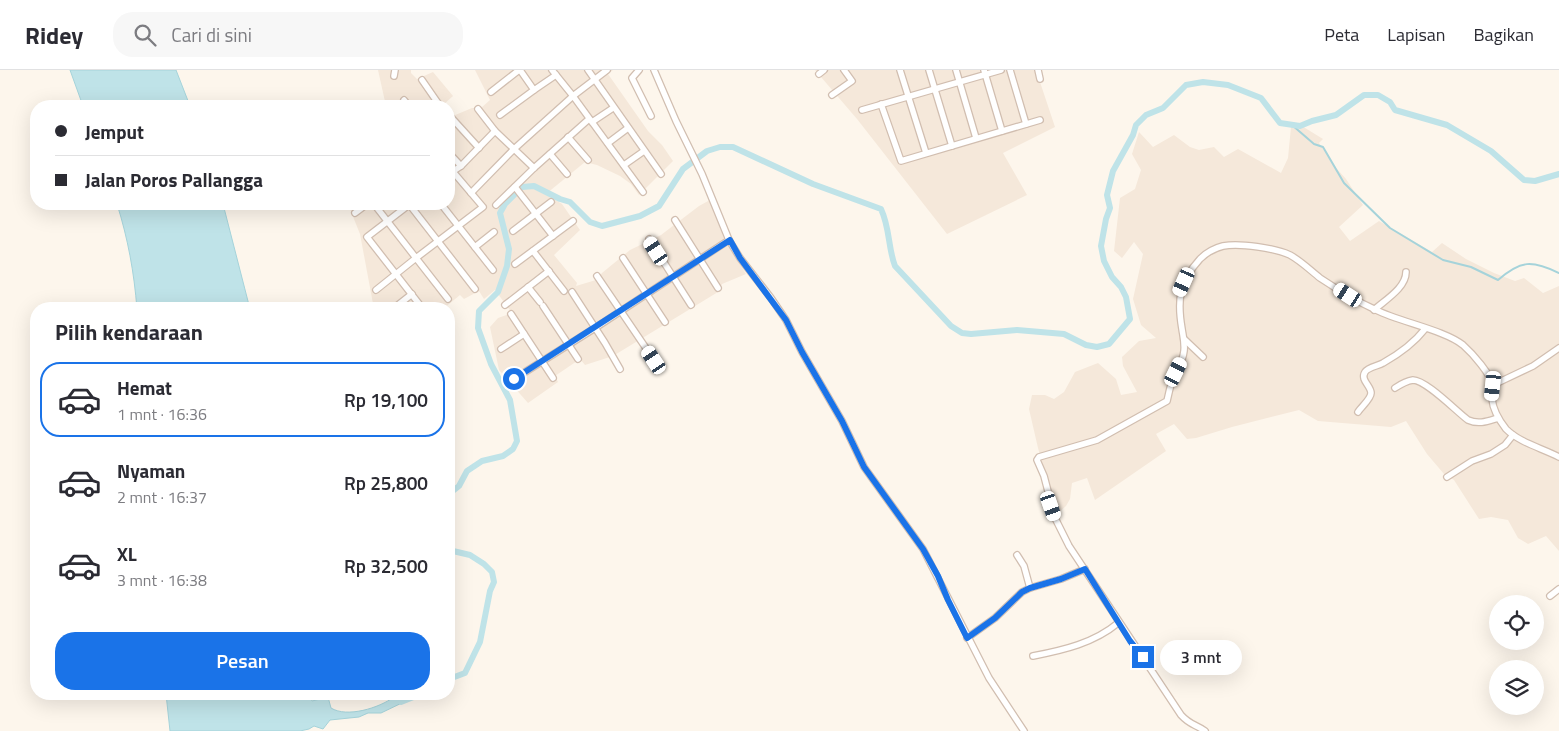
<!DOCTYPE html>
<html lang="id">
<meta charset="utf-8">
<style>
:root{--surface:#fff;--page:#f7f7f7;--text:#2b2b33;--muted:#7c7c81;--line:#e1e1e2;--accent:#1a73e8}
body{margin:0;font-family:"Titillium Web",sans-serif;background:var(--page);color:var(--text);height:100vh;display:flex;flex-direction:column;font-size:19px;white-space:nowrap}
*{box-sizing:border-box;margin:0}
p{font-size:16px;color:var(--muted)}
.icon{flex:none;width:28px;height:28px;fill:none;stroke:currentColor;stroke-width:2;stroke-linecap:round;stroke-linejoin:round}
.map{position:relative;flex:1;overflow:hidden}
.panel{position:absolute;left:30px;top:232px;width:425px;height:398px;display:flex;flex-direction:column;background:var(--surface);border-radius:20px;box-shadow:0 5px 20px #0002}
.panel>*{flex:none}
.banner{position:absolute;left:30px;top:30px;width:425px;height:110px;border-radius:20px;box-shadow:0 5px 20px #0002;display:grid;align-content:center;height:110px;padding:0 25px;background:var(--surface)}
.buttons{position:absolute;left:1489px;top:525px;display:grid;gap:10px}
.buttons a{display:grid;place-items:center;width:55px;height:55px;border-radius:50%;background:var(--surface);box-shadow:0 5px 20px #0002;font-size:25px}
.end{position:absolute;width:22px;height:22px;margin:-11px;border:6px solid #1a73e8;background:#fff;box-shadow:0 0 0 2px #fff}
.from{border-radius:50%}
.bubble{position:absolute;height:35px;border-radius:18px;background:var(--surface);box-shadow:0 5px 20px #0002;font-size:16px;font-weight:600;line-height:35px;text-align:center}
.car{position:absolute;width:15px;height:30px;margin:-15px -8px;border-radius:6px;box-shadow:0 0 4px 1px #0007;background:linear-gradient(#fff 24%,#345 0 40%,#fff 0 76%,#345 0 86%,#fff 0)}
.banner b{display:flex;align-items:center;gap:18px;height:48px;font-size:19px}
.banner b+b{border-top:1px solid var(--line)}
.banner i{width:12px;height:12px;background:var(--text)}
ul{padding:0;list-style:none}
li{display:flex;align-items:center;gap:15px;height:75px;margin:0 10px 8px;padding:0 15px;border:2px solid transparent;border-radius:20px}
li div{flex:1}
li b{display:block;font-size:19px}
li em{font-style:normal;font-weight:600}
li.active{border-color:var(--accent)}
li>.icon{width:45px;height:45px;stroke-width:1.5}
h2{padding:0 25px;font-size:22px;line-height:60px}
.action{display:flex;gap:10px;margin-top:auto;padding:10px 25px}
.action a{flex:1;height:58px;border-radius:20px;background:var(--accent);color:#fff;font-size:20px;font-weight:600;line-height:58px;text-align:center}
header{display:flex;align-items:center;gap:30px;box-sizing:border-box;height:70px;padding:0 25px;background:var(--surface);border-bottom:1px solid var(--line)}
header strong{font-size:24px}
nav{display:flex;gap:28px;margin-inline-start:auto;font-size:18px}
.search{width:350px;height:45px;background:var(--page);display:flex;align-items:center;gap:12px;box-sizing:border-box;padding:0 18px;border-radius:20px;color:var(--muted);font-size:19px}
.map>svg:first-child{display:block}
.residential{fill:#f5e8da}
.water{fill:#bfe3e8;stroke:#a5d3da}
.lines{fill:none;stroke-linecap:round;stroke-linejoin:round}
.stream{stroke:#a5d3da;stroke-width:2}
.canal{stroke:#bfe3e8;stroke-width:6}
.minor-casing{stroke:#d1beb0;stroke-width:8}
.minor{stroke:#fff;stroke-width:5.5}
.route{stroke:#1a73e8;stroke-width:6}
</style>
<header>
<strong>Ridey</strong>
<div class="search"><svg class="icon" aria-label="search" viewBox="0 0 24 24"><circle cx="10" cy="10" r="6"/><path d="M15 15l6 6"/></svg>Cari di sini</div>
<nav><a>Peta</a><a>Lapisan</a><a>Bagikan</a></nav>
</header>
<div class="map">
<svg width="1559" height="661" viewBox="0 0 1559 661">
<rect width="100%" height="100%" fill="#fdf6ec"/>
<!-- residential -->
<g class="residential">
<polygon points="378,0 411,0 411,3 417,9 433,2 453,26 444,34 445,36 386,36"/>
<polygon points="475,0 613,0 608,4 648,61 662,75 673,91 639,125 631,114 620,106 597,95 585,92 546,124 562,134 580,160 554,185 577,213 576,216 596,210 602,203 630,180 661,165 699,136 710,130 725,171 746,204 722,214 718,222 613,286 585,295 580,289 555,306 558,312 528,333 499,300 490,257 498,248 512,243 495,220 484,229 479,221 464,229 460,225 443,239 374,239 360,164 348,134 449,134 449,41 453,46 472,38 481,38 490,30"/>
<polygon points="815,0 1036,0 1055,57 1003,83 1027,125 947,164 857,49"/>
<polygon points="1297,53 1323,69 1319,73 1337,99 1346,109 1363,135 1339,157 1350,171 1379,151 1432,182 1442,173 1466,189 1494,203 1515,211 1524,208 1543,223 1559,216 1559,481 1546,466 1528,474 1518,468 1508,450 1491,447 1479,449 1454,410 1444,404 1427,384 1406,351 1391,357 1318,351 1299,340 1232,357 1196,368 1187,369 1174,354 1156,364 1166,381 1095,430 1087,408 1072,413 1070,429 1066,436 1057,444 1038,378 1029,339 1032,325 1045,325 1054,329 1064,322 1075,302 1098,293 1116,309 1121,325 1137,322 1123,296 1122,287 1139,271 1156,268 1141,255 1133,229 1143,184 1134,172 1122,188 1114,181 1120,128 1135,119 1141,100 1132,84 1139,62 1153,77 1174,65 1190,77 1199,80 1214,77 1224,87 1238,79 1281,103 1288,88 1291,57"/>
</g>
<!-- water -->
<g class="water">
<polygon points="70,0 176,0 190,36 83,36"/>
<path d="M117 134H223L250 239H137C134 202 128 169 117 134Z"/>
<path d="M166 624H309L312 631 328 627 331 638C347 648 379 638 394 627L408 630 381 643H368L359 647 330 650 323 659 314 656 309 659 300 661H170Z"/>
</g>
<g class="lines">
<!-- stream -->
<path class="stream" d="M1292 55 1314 74 1323 77 1344 113 1390 158 1443 190 1471 197 1498 210C1521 190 1532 190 1559 203"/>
<!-- canal -->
<g class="canal">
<path d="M449 424 459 416 467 401 482 391 503 386 513 379 517 371 510 330 491 294 478 258 479 241 498 222 507 196 509 179 500 143 505 134 522 117 534 116 560 129 570 132 590 152 602 156 640 146 659 136 683 99 707 81 720 77H733L813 114 881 139C890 158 888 178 895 196L951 256 962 263 971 264 1017 260 1064 264 1086 275 1097 277 1109 274 1130 249 1126 227 1121 217 1112 207 1104 191 1101 176 1106 149 1110 138 1107 125 1113 101 1133 65 1136 55 1146 45 1163 38 1186 15 1203 12 1228 15 1261 28 1280 53 1300 56 1312 51 1336 45 1364 25H1378L1390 32 1395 40 1447 55 1491 81 1524 110 1535 111 1559 104"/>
<polyline points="449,483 453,481 470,485 484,494 492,502 494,512 490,521 480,572 465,603 449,609"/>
<polyline points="401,632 421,624"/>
</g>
<!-- minor casing -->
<g class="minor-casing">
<g id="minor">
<polyline points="552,0 573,26 643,122"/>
<polyline points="588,0 661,104"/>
<polyline points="639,0 632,8 651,46"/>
<polyline points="654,0 676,51 702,104 729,170 740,188 771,228 786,250 802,282 842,351 864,397 923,479 989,608 1024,661"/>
<polyline points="900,0 926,83"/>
<polyline points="929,0 952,76"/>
<polyline points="956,0 976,68"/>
<polyline points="984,0 1002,61"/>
<polyline points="1010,0 1026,54"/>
<polyline points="1038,0 1040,9"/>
<polyline points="819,4 824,0"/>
<polyline points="394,6 395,0"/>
<polyline points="422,10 440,36"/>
<polyline points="534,20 556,5"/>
<polyline points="491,22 519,0"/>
<polyline points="832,25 852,11 844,0"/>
<polyline points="404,30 409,36"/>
<polyline points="881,34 901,91 1040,50"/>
<polyline points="478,39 495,61 534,98"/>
<polyline points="862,40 1001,0"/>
<polyline points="449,45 479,78"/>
<polyline points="500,45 534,20 520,0"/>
<polyline points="592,52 613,38"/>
<polyline points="568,67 588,90"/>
<polyline points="608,73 628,58"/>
<polyline points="449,83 461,96"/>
<polyline points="550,84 567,104"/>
<polyline points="624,95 644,81"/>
<polyline points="449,104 461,96 495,61"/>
<polyline points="515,117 553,166"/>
<polyline points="471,123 514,79 573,26 607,0"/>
<polyline points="374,134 416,188 483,137 449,97"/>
<polyline points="409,134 475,219"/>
<polyline points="410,134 367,167 423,239"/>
<polyline points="441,134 493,200"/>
<polyline points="496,135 534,98 589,49"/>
<polyline points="355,143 367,134"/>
<polyline points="675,150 718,218"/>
<polyline points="513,161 551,132"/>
<polyline points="649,169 691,235"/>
<polyline points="475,177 494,162"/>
<polyline points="533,181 564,221"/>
<polyline points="623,188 665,252"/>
<polyline points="515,194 573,151"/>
<polyline points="597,206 654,290"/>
<polyline points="528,217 540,232"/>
<polyline points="376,220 416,188 448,229"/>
<polyline points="572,222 605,273 620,299"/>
<polyline points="505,235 549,201"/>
<polyline points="543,236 578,289"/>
<polyline points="393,239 412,224"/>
<path d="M1374 240C1385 230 1406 218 1406 202"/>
<polyline points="511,244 553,308"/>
<polyline points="1184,269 1203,287"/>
<polyline points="501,279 524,264"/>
<polyline points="514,309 595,258 729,170"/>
<polyline points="1493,315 1533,296 1559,278"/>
<path d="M1395 318C1401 314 1406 311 1413 310 1426 310 1457 342 1468 350 1479 355 1488 351 1498 348"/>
<path d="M1358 342C1361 337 1371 329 1371 323 1371 316 1360 310 1365 302 1368 297 1378 296 1383 293 1399 284 1414 273 1425 259"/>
<polyline points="1447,407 1472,391 1491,384 1505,375 1513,365"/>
<polyline points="1017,485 1024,496 1030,518"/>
<polyline points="1550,526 1559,519"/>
<polyline points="967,568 995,548 1022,522 1030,518 1061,509 1085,499"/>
<path d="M1033 586C1064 580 1094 573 1118 553"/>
<path d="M1205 661C1195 654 1190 655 1181 645L1069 476 1055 448 1044 406 1037 390 1039 387 1097 370 1167 331C1169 323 1170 316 1173 309 1177 300 1183 291 1184 281 1185 273 1183 266 1182 259 1177 230 1179 212 1200 189 1206 183 1215 178 1223 176 1240 173 1275 178 1290 185 1301 191 1310 200 1320 208 1338 220 1356 231 1376 240 1400 252 1444 260 1463 275 1472 283 1492 305 1493 317 1493 321 1492 325 1492 329 1493 340 1499 350 1506 359 1520 373 1542 378 1559 387"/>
</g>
</g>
<!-- minor -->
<use href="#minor" class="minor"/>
</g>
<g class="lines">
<!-- route -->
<polyline class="route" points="514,309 730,170 740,188 786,250 802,282 842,351 864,397 923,479 938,506 948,530 967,568 995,548 1022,522 1030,518 1061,509 1085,499 1130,571 1143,587"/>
</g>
</svg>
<div class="buttons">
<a><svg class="icon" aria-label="locate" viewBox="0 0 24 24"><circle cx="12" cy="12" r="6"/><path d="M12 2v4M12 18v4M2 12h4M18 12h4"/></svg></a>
<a><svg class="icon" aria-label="layers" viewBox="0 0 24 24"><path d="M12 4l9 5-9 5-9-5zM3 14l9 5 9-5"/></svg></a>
</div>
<i class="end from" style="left:514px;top:309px"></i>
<i class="end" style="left:1143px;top:587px"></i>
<div class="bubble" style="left:1160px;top:570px;width:82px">3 mnt</div>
<i class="car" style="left:656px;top:181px;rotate:327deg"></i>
<i class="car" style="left:1184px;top:212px;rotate:204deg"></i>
<i class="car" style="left:1348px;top:225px;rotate:303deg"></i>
<i class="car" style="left:654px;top:290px;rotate:326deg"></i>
<i class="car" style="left:1176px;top:302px;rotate:26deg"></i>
<i class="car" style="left:1493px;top:316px;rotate:186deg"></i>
<i class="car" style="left:1051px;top:436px;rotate:161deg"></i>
<div class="banner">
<b><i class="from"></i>Jemput</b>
<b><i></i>Jalan Poros Pallangga</b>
</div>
<section class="panel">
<h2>Pilih kendaraan</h2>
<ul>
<li class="active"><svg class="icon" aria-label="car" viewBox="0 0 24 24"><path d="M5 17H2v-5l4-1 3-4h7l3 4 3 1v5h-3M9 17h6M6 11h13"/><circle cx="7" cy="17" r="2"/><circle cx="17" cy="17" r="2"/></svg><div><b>Hemat</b><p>1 mnt · 16:36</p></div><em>Rp 19,100</em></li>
<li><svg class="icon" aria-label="car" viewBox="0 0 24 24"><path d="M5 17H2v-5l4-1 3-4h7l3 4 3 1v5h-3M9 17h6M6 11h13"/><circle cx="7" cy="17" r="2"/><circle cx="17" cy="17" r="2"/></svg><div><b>Nyaman</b><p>2 mnt · 16:37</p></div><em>Rp 25,800</em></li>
<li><svg class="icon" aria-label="car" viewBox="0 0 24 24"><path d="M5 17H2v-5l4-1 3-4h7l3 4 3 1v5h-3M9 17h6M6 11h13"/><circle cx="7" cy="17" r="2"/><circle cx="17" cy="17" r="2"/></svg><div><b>XL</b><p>3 mnt · 16:38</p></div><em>Rp 32,500</em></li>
</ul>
<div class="action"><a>Pesan</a></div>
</section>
</div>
